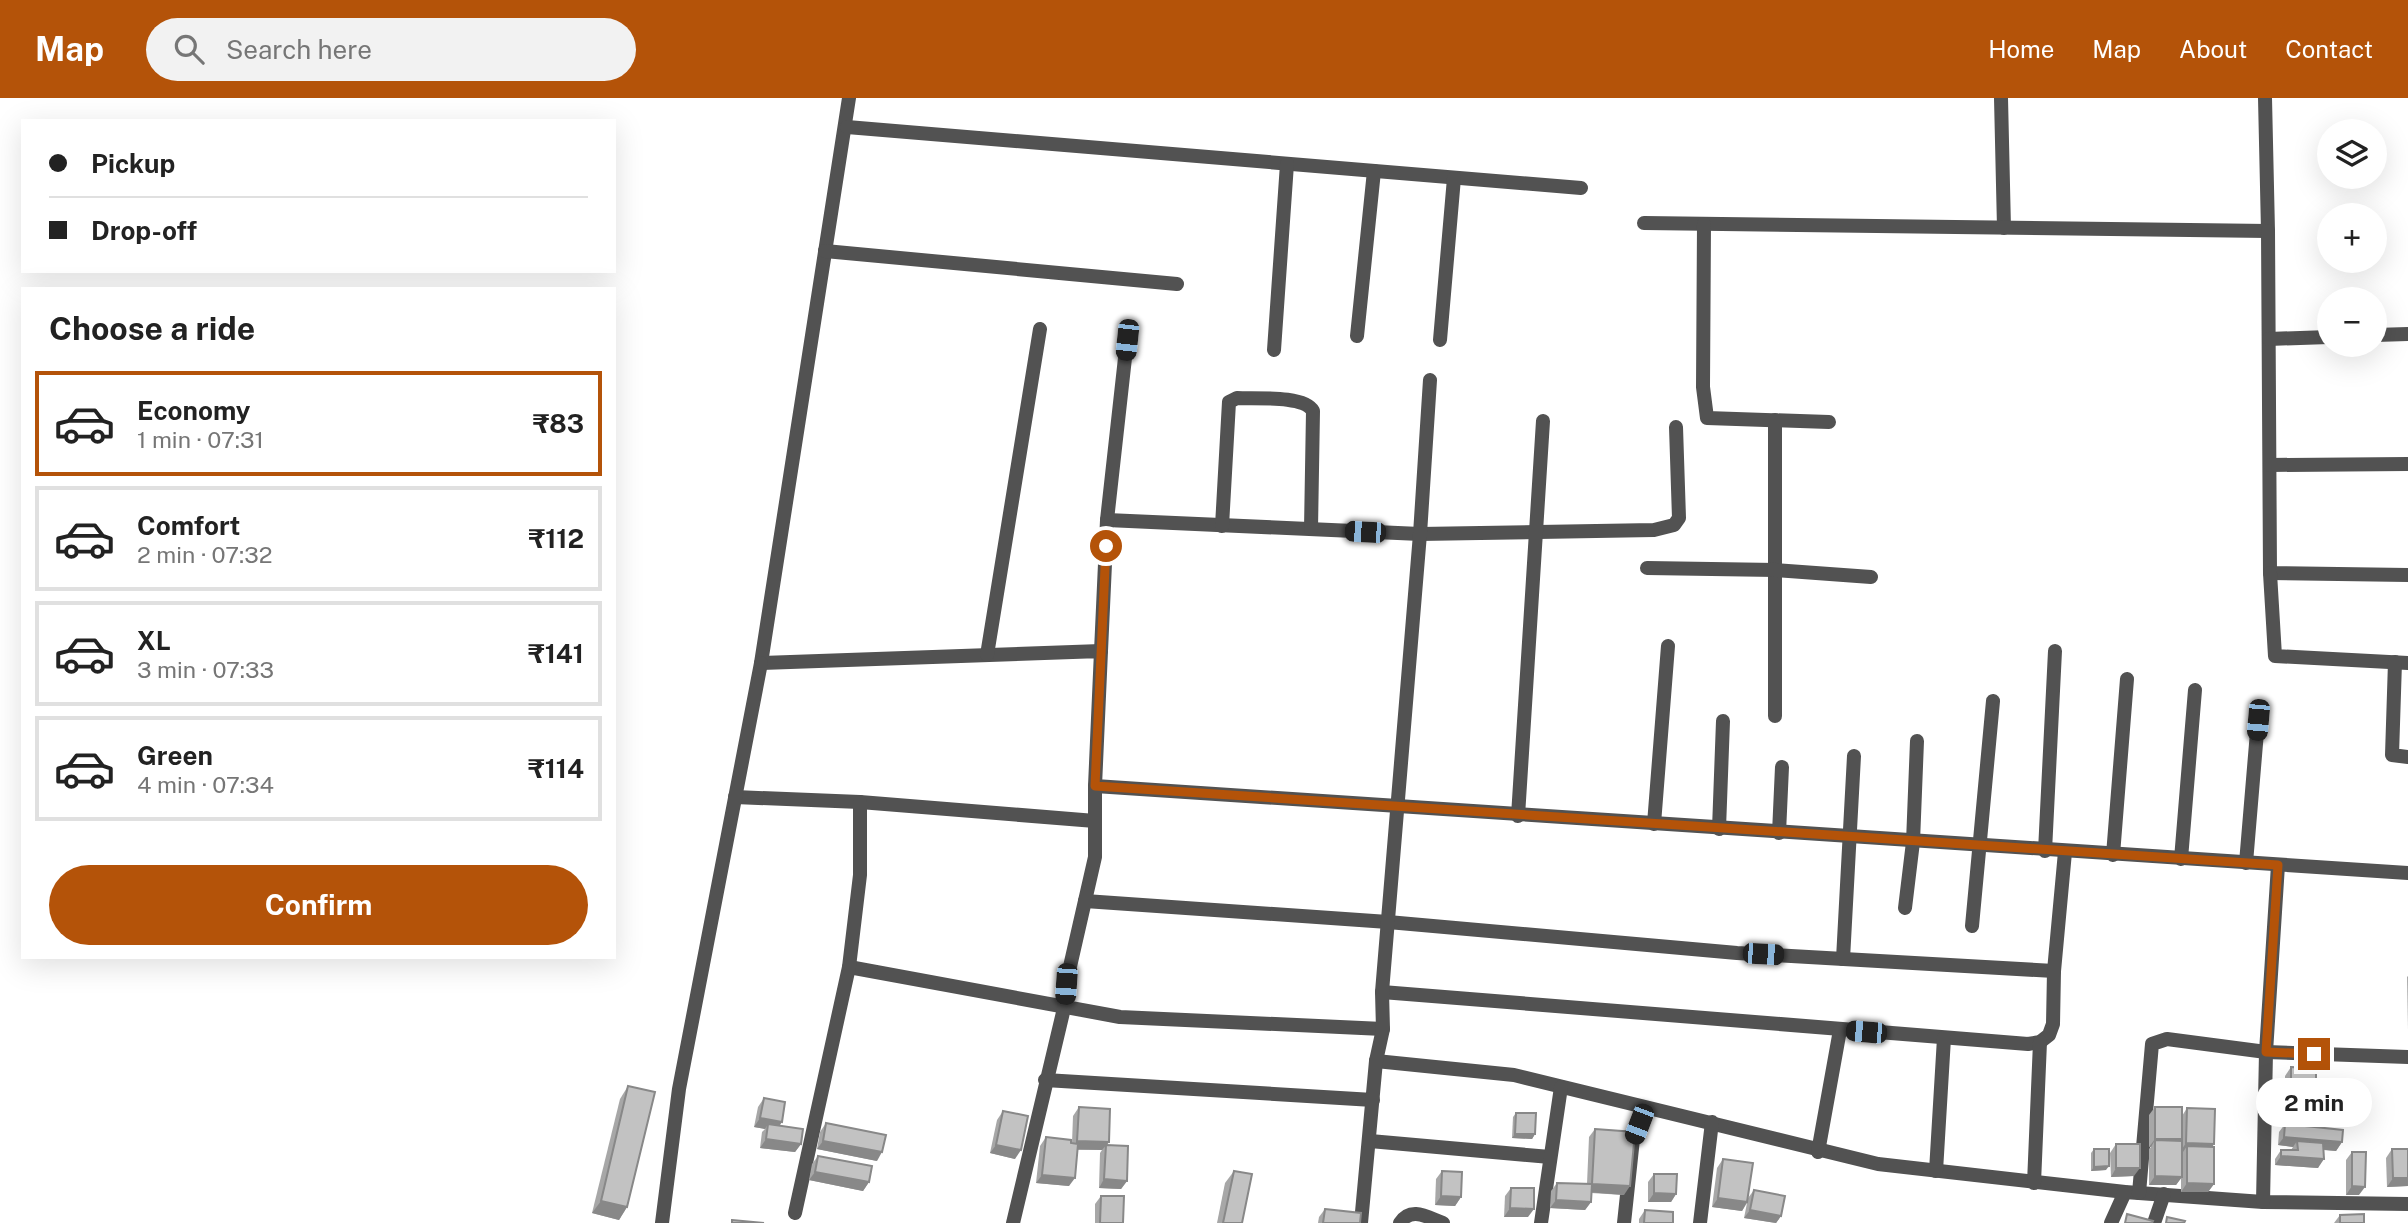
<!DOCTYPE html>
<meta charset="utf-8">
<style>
:root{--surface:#fff;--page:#f2f2f2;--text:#222;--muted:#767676;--line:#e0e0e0;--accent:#b45309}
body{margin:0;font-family:"Public Sans",sans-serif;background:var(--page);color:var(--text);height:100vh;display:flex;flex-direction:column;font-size:26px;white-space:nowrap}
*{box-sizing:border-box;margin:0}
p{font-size:23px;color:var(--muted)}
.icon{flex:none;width:38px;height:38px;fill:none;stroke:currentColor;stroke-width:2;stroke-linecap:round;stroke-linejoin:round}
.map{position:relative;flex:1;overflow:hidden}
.details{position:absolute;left:21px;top:189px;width:595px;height:672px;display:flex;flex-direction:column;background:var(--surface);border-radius:0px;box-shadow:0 7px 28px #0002}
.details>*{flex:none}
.top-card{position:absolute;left:21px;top:21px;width:595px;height:154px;border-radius:0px;box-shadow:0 7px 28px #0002;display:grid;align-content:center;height:154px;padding:0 28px;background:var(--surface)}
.controls{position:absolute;left:2317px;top:21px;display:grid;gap:14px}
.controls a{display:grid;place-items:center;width:70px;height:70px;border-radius:50%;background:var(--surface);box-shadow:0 7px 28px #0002;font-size:35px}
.end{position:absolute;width:32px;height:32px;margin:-16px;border:9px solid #b45309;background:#fff;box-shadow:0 0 0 4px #fff}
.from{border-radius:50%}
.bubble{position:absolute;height:49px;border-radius:24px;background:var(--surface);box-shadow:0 7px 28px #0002;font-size:23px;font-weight:700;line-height:49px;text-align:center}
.car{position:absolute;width:21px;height:42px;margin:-21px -10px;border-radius:9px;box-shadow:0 0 5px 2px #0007;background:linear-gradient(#222 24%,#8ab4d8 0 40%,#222 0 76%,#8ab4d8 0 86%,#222 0)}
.top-card b{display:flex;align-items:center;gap:24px;height:66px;font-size:26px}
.top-card b+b{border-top:2px solid var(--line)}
.top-card i{width:18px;height:18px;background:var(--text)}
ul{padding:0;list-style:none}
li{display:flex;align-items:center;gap:21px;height:105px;margin:0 14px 10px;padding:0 14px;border:4px solid var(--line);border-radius:0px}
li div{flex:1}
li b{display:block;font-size:26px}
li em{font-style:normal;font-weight:700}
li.on{border-color:var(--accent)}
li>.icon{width:63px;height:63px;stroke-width:1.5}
h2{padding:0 28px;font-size:32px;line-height:84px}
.button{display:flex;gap:14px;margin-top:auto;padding:14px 28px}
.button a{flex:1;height:80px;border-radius:42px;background:var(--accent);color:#fff;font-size:28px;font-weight:700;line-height:80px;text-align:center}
header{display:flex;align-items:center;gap:42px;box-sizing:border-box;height:98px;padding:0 35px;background:var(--accent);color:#fff}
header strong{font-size:33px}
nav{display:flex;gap:38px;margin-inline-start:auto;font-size:24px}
.search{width:490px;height:63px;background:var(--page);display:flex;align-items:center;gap:18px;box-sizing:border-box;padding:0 24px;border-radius:38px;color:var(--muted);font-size:26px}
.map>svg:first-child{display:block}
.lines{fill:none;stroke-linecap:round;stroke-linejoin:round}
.minor{stroke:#525252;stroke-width:14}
.wall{fill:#a7a7a7}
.shaded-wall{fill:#888}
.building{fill:#c2c2c2;stroke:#888;stroke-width:2}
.route{stroke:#b45309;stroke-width:9}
</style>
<header>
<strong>Map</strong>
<div class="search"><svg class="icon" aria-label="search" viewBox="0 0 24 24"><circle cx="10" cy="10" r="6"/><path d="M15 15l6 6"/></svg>Search here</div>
<nav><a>Home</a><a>Map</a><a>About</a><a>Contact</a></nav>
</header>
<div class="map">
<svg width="2408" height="1125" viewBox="0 0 2408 1125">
<rect width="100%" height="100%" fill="#fff"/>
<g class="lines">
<!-- minor -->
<g class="minor">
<polyline points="849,0 761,565 1101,553 1095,688 2408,775"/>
<polyline points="2001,0 2004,130"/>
<polyline points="847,29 1581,90"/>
<polyline points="1644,125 2268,133 2265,0"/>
<polyline points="1704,126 1703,289 1707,320 1829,324"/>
<polyline points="2268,133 2270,475 2408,477"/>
<polyline points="825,153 1177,186"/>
<polyline points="2375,237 2408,236"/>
<polyline points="1357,238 1374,73"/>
<polyline points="2269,241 2329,239"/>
<polyline points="1440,242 1454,80"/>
<polyline points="1274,252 1287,66"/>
<polyline points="1775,322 1775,618"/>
<polyline points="2270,367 2408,366"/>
<polyline points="1107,422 1420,436 1654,432 1674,427 1679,420 1676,329"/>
<path d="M1222 428 1229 304 1237 300C1255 301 1304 297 1313 313L1311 431"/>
<polyline points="1647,470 1776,472 1871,479"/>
<polyline points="2270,475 2275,558 2408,565"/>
<polyline points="1101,553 1107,422 1127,242"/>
<polyline points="987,557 1040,231"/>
<polyline points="2395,564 2392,657 2408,659"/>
<polyline points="735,699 860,704 1095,723"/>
<polyline points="1518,718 1543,323"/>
<polyline points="1654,726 1668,548"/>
<polyline points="1719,731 1723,623"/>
<polyline points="1779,735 1782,669"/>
<polyline points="2045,753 2055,553"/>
<polyline points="2113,757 2127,581"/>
<polyline points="2181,761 2195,592"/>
<polyline points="2246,765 2258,622"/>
<polyline points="1085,803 1388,824 1737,855 2054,873"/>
<polyline points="1905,810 1913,744 1917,643"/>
<polyline points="1972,828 1993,603"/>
<polyline points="1843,861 1854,658"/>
<polyline points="849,869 1120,919 1383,931"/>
<polyline points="1382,894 2028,946 2040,944 2049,937 2053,926 2054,873 2065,754"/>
<polyline points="1376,963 1514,977 1878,1066 2125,1094 2263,1104 2408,1106"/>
<polyline points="1045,982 1373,1002"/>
<polyline points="1370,1043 1550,1059"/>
<polyline points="1818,1054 1840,932"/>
<polyline points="1936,1073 1944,940"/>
<polyline points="2034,1085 2040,944"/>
<polyline points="2139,1095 2152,946 2167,941 2266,954 2408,959"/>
<polyline points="2263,1104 2266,954 2278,767"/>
<polyline points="795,1115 849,869 860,777 860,704"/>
<polyline points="662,1125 679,991 761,565"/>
<polyline points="1013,1125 1065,906 1066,886 1095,759 1095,688"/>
<polyline points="1361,1125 1376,963 1383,931 1382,894 1420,436 1430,282"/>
<path d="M1400 1125C1411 1108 1427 1119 1443 1125"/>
<polyline points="1541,1125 1561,989"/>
<polyline points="1624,1125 1633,1041 1646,1010"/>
<polyline points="1700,1125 1712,1024"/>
<polyline points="2111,1125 2125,1094"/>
<polyline points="2154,1125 2164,1096"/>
</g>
</g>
<!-- wall -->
<g class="wall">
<polygon points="2408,878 2408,932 2407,879"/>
<polygon points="2291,969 2316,995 2310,1003 2285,1003 2285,978"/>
<polygon points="628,988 627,1109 619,1122 592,1115 620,1001"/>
<polygon points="764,1000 779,1028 801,1046 795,1054 760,1050 762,1034 765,1031 754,1029 758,1009"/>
<polygon points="1079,1009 1109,1044 1107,1047 1127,1083 1121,1091 1099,1090 1100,1055 1102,1052 1077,1052 1069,1088 1036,1085 1040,1048 1046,1039 1072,1045 1073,1018"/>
<polygon points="2155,1009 2182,1018 2187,1010 2214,1046 2212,1049 2214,1086 2208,1094 2181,1094 2181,1080 2176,1087 2149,1087 2149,1051 2151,1049 2149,1049 2149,1017"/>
<polygon points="1003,1013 1015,1061 990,1055 997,1022"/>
<polygon points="1516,1015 1535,1036 1532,1041 1512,1040 1513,1019"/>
<polygon points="826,1025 877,1063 817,1051 820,1034"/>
<polygon points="2285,1026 2342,1044 2336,1053 2323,1052 2318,1070 2275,1067 2275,1061 2281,1052 2291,1052 2293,1049 2278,1047 2279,1034"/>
<polygon points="1595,1031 1624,1097 1591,1095 1591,1104 1585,1112 1550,1110 1551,1093 1557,1085 1587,1086 1589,1039"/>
<polygon points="2116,1046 2134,1078 2111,1079 2110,1055"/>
<polygon points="2094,1051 2106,1072 2091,1073 2091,1055"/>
<polygon points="2392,1051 2408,1088 2387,1089 2386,1060"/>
<polygon points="2352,1054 2359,1097 2346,1097 2346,1062"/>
<polygon points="818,1058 869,1084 863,1093 809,1082 812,1066"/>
<polygon points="1723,1061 1748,1100 1754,1092 1781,1118 1776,1125 1744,1120 1747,1105 1742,1113 1712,1109 1717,1070"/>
<polygon points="1234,1073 1242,1125 1217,1125 1225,1085"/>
<polygon points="1442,1073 1461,1099 1455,1108 1435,1107 1436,1081"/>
<polygon points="1654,1076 1676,1096 1671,1104 1648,1104 1648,1084"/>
<polygon points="1511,1090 1528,1119 1504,1119 1505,1098"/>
<polygon points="1101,1098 1123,1125 1095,1125 1095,1106"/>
<polygon points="1325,1111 1360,1125 1318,1125 1319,1119"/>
<polygon points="1645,1112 1673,1125 1639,1125 1639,1121"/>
<polygon points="2340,1117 2340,1125 2334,1125"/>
</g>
<!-- shaded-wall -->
<g class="shaded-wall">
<polygon points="2291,995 2316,995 2310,1003 2285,1003"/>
<polygon points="760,1020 782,1024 776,1033 768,1026 765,1031 754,1029"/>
<polygon points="1515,1036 1535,1036 1532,1041 1512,1040"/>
<polygon points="2284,1039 2342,1044 2336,1053 2297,1049 2297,1043 2293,1049 2278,1047"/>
<polygon points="766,1041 801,1046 795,1054 760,1050"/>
<polygon points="2155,1041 2182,1041 2176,1049 2155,1042 2151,1049 2149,1049"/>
<polygon points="823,1043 882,1054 877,1063 817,1051"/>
<polygon points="1077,1043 1109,1044 1102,1052 1071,1051"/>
<polygon points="2186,1045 2214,1046 2208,1055 2187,1048 2183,1054 2180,1054"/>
<polygon points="996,1047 1021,1052 1015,1061 990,1055"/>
<polygon points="2281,1058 2324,1061 2318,1070 2275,1067"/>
<polygon points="2109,1068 2106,1072 2091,1073 2094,1069"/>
<polygon points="2116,1070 2140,1070 2134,1078 2111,1079"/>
<polygon points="815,1074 869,1084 863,1093 809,1082"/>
<polygon points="1042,1077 1075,1080 1069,1088 1036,1085"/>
<polygon points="2155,1078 2182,1079 2176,1087 2149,1087"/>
<polygon points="2393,1080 2408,1080 2408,1088 2387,1089"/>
<polygon points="1104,1081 1127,1083 1121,1091 1099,1090"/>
<polygon points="2187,1085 2214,1086 2208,1094 2181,1094"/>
<polygon points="1592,1086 1630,1088 1624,1097 1586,1094"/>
<polygon points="2352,1088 2365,1089 2359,1097 2346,1097"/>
<polygon points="1654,1095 1676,1096 1671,1104 1648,1104"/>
<polygon points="1441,1098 1461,1099 1455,1108 1435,1107"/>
<polygon points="1718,1100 1747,1104 1742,1113 1712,1109"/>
<polygon points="1556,1102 1591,1104 1585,1112 1550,1110"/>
<polygon points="601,1103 627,1109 619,1122 592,1115"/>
<polygon points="1510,1110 1534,1111 1528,1119 1504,1119"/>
<polygon points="1750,1112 1781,1118 1776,1125 1744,1120"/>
</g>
<!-- building -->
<g class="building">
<polygon points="2291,969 2316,970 2316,995 2291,995"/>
<polygon points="628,988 655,994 627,1109 601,1103"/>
<polygon points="764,1000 785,1004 782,1024 760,1020"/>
<polygon points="1079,1009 1110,1011 1109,1044 1077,1043"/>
<rect x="2155" y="1009" width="27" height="32"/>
<polygon points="2187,1010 2215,1011 2214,1046 2186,1045"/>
<polygon points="1003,1013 1028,1018 1021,1052 996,1047"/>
<polygon points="1516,1015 1536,1015 1535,1036 1515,1036"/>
<polygon points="826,1025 886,1037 882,1054 823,1043"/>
<polygon points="768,1026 803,1031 801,1046 766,1041"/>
<polygon points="2285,1026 2343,1032 2342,1044 2284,1039"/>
<polygon points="1595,1031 1635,1034 1630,1088 1592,1086"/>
<polygon points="1046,1039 1071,1042 1071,1045 1078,1046 1075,1080 1042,1077"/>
<polygon points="2155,1042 2182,1043 2182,1079 2155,1078"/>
<polygon points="2297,1043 2323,1045 2324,1061 2281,1058 2281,1052 2298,1052"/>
<rect x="2116" y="1046" width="24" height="24"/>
<polygon points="1106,1047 1128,1048 1127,1083 1104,1081"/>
<polygon points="2187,1048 2214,1049 2214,1086 2187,1085"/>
<polygon points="2094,1051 2109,1051 2109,1068 2094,1069"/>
<polygon points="2392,1051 2408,1051 2408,1080 2393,1080"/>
<polygon points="2352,1054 2366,1054 2365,1089 2352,1088"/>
<polygon points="818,1058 872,1068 869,1084 815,1074"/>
<polygon points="1723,1061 1753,1065 1747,1104 1718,1100"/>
<polygon points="1234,1073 1252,1076 1242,1125 1223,1125"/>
<polygon points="1442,1073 1462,1074 1461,1099 1441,1098"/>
<polygon points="1654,1076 1677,1076 1676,1096 1654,1095"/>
<polygon points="1557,1085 1592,1086 1591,1104 1556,1102"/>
<polygon points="1511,1090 1534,1090 1534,1111 1510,1110"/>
<polygon points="1754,1092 1785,1098 1781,1118 1750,1112"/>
<polygon points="1101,1098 1124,1098 1123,1125 1100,1125"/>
<polygon points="1325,1111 1361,1115 1360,1125 1323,1125"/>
<polygon points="1645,1112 1673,1114 1673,1125 1644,1125"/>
<polygon points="2127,1116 2153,1123 2152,1125 2125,1125"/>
<polygon points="2364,1116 2364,1125 2340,1125 2340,1117"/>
<polygon points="2167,1119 2185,1123 2184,1125 2166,1125"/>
<polygon points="732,1122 764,1125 732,1125"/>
</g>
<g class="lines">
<!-- route -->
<polyline class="route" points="1106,448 1095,688 2278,767 2266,954 2314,956"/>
</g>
</svg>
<div class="controls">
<a><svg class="icon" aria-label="layers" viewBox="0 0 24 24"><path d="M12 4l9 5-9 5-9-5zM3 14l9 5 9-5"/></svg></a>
<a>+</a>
<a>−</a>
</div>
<i class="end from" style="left:1106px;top:448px"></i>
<i class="end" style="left:2314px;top:956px"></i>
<div class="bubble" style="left:2256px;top:980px;width:116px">2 min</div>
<i class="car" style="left:1127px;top:242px;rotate:186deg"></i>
<i class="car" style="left:1365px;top:434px;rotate:273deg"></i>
<i class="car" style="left:2258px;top:622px;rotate:185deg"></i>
<i class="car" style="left:1763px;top:856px;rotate:93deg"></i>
<i class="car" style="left:1066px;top:886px;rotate:184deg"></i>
<i class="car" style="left:1866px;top:934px;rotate:275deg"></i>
<i class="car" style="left:1639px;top:1026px;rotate:201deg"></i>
<div class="top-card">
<b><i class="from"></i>Pickup</b>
<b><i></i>Drop-off</b>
</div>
<section class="details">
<h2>Choose a ride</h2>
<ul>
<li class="on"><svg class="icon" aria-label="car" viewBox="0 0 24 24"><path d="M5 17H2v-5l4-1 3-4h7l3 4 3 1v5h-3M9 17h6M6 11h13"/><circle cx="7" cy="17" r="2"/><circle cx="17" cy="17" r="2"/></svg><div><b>Economy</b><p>1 min · 07:31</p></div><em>₹83</em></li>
<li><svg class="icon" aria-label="car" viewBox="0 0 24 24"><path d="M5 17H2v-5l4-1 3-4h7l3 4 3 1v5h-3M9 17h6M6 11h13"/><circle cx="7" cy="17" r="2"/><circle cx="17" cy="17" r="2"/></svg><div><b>Comfort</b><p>2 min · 07:32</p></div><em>₹112</em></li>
<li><svg class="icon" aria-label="car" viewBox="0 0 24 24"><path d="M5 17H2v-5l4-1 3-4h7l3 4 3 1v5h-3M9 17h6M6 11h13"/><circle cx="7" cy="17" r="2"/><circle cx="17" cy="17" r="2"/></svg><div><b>XL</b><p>3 min · 07:33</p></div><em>₹141</em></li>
<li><svg class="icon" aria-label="car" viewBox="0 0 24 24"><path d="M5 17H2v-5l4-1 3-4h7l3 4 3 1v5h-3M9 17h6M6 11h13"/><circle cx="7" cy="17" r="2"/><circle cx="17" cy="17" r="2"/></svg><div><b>Green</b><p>4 min · 07:34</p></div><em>₹114</em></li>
</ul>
<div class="button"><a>Confirm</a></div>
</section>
</div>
